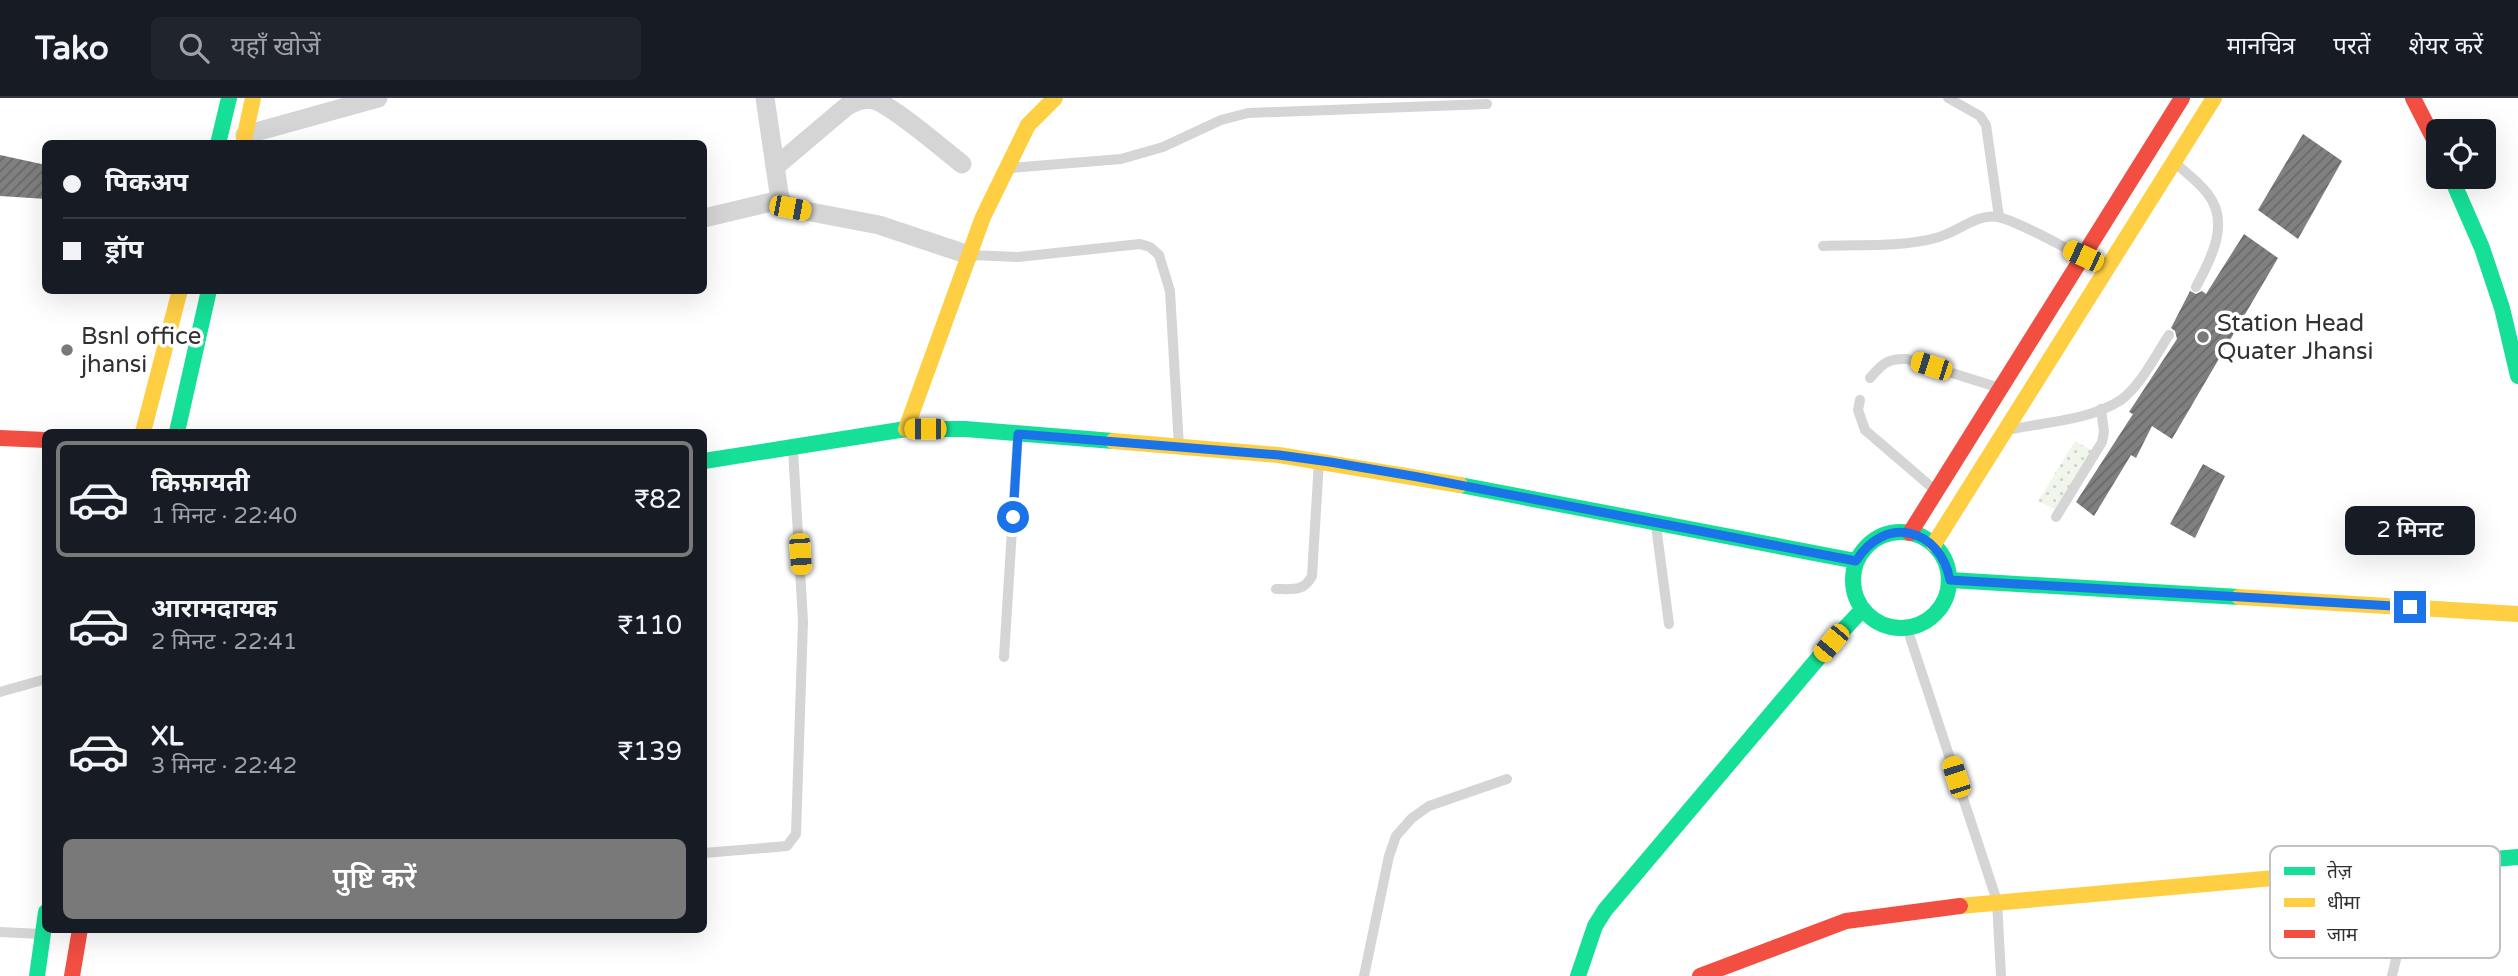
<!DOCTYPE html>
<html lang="hi">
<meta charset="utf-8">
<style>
:root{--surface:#171b24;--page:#20242c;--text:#f1f3f6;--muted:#9ea1a6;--line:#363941;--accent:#797979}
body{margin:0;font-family:"Varela Round","Noto Sans Devanagari",sans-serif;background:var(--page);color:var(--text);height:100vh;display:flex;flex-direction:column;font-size:26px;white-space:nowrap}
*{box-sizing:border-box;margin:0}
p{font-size:23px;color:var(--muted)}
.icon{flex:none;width:38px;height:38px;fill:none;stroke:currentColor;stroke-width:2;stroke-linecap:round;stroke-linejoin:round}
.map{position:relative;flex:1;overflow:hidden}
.panel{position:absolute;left:42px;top:331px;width:665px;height:504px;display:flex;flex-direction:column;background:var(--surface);border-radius:10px;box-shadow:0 7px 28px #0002}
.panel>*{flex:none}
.hud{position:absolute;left:42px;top:42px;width:665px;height:154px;border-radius:10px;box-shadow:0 7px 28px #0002;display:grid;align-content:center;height:154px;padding:0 21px;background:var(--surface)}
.fabs{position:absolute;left:2426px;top:21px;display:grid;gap:14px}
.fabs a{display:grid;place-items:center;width:70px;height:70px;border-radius:10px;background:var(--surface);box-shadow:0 7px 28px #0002;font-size:35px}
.end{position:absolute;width:32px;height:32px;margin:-16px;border:9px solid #1a73e8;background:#fff;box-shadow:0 0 0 4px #fff}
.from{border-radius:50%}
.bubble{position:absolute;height:49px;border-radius:10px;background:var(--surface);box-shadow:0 7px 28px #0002;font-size:23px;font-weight:600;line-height:49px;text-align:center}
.car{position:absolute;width:21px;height:42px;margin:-21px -10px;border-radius:9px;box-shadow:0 0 5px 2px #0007;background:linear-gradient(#f5c518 24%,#345 0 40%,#f5c518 0 76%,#345 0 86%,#f5c518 0)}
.hud b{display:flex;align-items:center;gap:24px;height:66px;font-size:26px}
.hud b+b{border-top:2px solid var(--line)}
.hud i{width:18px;height:18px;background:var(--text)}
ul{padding:12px 0 0;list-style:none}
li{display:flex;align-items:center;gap:21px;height:116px;margin:0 14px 10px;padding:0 7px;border:4px solid transparent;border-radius:10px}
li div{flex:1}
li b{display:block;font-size:26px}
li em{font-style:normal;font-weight:600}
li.active{border-color:var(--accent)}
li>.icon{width:63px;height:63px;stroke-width:1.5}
.primary-button{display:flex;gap:14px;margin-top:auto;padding:14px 21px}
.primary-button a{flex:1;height:80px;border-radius:10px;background:var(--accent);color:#fff;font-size:28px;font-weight:600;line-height:80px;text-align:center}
header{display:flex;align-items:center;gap:42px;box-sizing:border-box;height:98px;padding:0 35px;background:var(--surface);border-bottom:2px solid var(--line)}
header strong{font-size:33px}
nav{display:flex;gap:38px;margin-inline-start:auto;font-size:24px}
.search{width:490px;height:63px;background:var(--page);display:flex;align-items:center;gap:18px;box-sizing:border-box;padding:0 24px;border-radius:10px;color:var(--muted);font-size:26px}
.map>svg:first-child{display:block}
.grass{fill:url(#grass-dots)}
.building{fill:url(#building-hatch)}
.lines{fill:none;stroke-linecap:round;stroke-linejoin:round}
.lane{stroke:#d5d5d5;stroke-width:10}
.street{stroke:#d5d5d5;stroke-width:19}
.fast{stroke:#16e098;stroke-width:16}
.slow{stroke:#ffcf43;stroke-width:16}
.jam{stroke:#f24e42;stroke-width:16}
.route{stroke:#1a73e8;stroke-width:9}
.poi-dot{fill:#797979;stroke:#fff;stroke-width:2.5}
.labels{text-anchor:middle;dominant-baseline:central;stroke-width:7;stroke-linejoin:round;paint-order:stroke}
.poi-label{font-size:24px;fill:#313131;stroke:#fff;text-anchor:start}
.key{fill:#fff;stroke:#c1c1c1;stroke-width:2}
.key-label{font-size:19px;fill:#313131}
</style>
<header>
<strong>Tako</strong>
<div class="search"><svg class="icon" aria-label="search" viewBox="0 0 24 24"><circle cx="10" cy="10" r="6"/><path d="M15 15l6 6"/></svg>यहाँ खोजें</div>
<nav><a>मानचित्र</a><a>परतें</a><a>शेयर करें</a></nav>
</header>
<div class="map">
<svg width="2518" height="878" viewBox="0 0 2518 878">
<defs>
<pattern id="grass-dots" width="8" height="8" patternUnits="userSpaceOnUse" patternTransform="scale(1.75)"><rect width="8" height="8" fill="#f1f6ed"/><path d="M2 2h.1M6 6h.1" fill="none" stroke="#cfd3cc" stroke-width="1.8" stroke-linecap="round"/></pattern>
<pattern id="building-hatch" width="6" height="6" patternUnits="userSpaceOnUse" patternTransform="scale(1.75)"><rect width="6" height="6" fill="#808080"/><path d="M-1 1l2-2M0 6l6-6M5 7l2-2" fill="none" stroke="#696969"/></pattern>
</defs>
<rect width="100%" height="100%" fill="#fff"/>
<!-- grass -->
<polygon class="grass" points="2075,343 2098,356 2063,415 2038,403"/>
<!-- building -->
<g class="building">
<polygon points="2303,36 2342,63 2298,141 2258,112"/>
<polygon points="0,57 46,67 46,101 0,98"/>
<polygon points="2244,136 2278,160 2172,341 2152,328 2136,360 2131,357 2094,418 2076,404 2133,316 2129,314 2177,241 2175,233 2171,230 2190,193 2196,196 2202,193 2206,196"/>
<polygon points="2203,366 2225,378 2195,440 2170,426"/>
</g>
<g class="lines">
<!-- lane -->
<g class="lane">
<polyline points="1948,0 1980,18 1986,27 1999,119"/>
<path d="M2174 64C2185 74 2198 83 2207 95 2231 124 2211 161 2196 189"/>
<polyline points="1011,70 1121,61 1163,49 1221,22 1248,15 1487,6"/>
<path d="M1823 148C1859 146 1915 150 1947 136 1964 129 1978 116 1998 119 2018 123 2061 148 2082 158"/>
<polyline points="970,157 1018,159 1140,146 1150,149 1159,157 1170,193 1179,349"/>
<path d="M1870 280C1882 266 1888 260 1907 261L2000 290"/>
<polyline points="1860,302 1858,312 1865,332 1936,393"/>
<path d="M2012 331C2047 324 2090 322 2121 302 2141 287 2155 258 2169 237"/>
<polyline points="2056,419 2102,344 2104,334 2101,311"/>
<polyline points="1656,428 1669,526"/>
<path d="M1276 491C1292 491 1304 494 1312 478L1319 363"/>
<polyline points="1907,530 1997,803 2001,878"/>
<polyline points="1004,559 1018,336"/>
<polyline points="0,594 46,581"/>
<polyline points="704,755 787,748 796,736 803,523 793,351"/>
<polyline points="0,834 41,836"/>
<polyline points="1364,878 1389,758 1396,738 1412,720 1429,708 1507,681"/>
<polyline points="2392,878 2418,769"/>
</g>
<!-- street -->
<g class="street">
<polyline points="765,0 780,102 790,110 879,127 969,157"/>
<polyline points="245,37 378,0"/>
<path d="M775 69 847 8C855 4 863 0 873 2 891 6 944 52 962 66"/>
<polyline points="704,120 780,102"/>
</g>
<!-- fast -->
<g class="fast">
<polyline points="218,46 229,0"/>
<polyline points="2451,79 2482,150 2502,210 2518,278"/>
<polyline points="177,334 209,192"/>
<polyline points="704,363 906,331 965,331 1113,343"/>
<polyline points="1460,387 1856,463"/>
<circle cx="1901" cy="482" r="48"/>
<polyline points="1950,482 2239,499"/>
<polyline points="2352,773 2518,759"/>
<polyline points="37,878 46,814"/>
<polyline points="1578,878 1595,828 1605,812 1831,545 1862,512"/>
</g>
<!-- slow -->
<g class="slow">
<polyline points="243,46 253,0"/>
<polyline points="906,331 983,119 1028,27 1055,0"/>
<polyline points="143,334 180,192"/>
<polyline points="1113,343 1279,357 1460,387"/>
<polyline points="1934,446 2214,0"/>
<polyline points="2239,499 2518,516"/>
<polyline points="1960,808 2352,773"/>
</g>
<!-- jam -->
<g class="jam">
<polyline points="2413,0 2438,49"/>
<polyline points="0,340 46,342"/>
<polyline points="1910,435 2182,0"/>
<polyline points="72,878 80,831"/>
<polyline points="1700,878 1846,823 1960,808"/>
</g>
</g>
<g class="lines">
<!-- route -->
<path class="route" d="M1013 419 1018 336 1279 357 1330 364 1418 379 1856 463C1885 416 1940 430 1950 482L2410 509"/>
</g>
<!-- markers -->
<g class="poi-dot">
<circle cx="2203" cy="239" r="7"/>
<circle cx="67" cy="252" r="7"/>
</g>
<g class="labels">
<!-- poi labels -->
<g class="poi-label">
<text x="2217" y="225">Station Head<tspan x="2217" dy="28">Quater Jhansi</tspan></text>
<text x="81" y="238">Bsnl office<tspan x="81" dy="28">jhansi</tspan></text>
</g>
</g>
<!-- legend -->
<rect x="2270" y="748" width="230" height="112" rx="10" class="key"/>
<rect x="2284" y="769" width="31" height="8" fill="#16e098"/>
<rect x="2284" y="800" width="31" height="9" fill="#ffcf43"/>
<rect x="2284" y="832" width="31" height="8" fill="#f24e42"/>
<g class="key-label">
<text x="2327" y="780">तेज़</text>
<text x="2327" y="811">धीमा</text>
<text x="2327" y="843">जाम</text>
</g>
</svg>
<div class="fabs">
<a><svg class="icon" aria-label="locate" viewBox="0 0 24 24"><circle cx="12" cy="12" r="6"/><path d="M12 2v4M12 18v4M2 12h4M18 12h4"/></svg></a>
</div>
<i class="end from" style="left:1013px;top:419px"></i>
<i class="end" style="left:2410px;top:509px"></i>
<div class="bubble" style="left:2345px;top:408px;width:130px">2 मिनट</div>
<i class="car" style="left:790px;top:110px;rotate:101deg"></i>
<i class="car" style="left:2083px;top:158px;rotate:295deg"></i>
<i class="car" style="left:1931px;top:268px;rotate:288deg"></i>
<i class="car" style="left:925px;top:331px;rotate:270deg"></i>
<i class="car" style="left:800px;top:456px;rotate:176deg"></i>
<i class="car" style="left:1831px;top:545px;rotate:220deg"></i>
<i class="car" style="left:1956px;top:679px;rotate:342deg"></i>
<div class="hud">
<b><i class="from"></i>पिकअप</b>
<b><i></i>ड्रॉप</b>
</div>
<section class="panel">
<ul>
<li class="active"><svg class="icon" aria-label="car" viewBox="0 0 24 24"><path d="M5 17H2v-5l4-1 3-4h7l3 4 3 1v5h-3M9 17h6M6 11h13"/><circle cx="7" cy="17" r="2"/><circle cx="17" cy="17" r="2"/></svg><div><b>किफ़ायती</b><p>1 मिनट · 22:40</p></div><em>₹82</em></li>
<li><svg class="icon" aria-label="car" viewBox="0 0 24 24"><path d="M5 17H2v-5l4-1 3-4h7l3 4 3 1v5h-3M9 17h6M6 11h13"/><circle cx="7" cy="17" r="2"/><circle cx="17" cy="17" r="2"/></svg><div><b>आरामदायक</b><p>2 मिनट · 22:41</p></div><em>₹110</em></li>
<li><svg class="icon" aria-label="car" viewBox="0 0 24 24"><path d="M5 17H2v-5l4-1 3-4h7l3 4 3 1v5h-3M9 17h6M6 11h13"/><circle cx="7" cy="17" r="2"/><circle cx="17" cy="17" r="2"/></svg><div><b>XL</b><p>3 मिनट · 22:42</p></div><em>₹139</em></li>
</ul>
<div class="primary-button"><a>पुष्टि करें</a></div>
</section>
</div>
